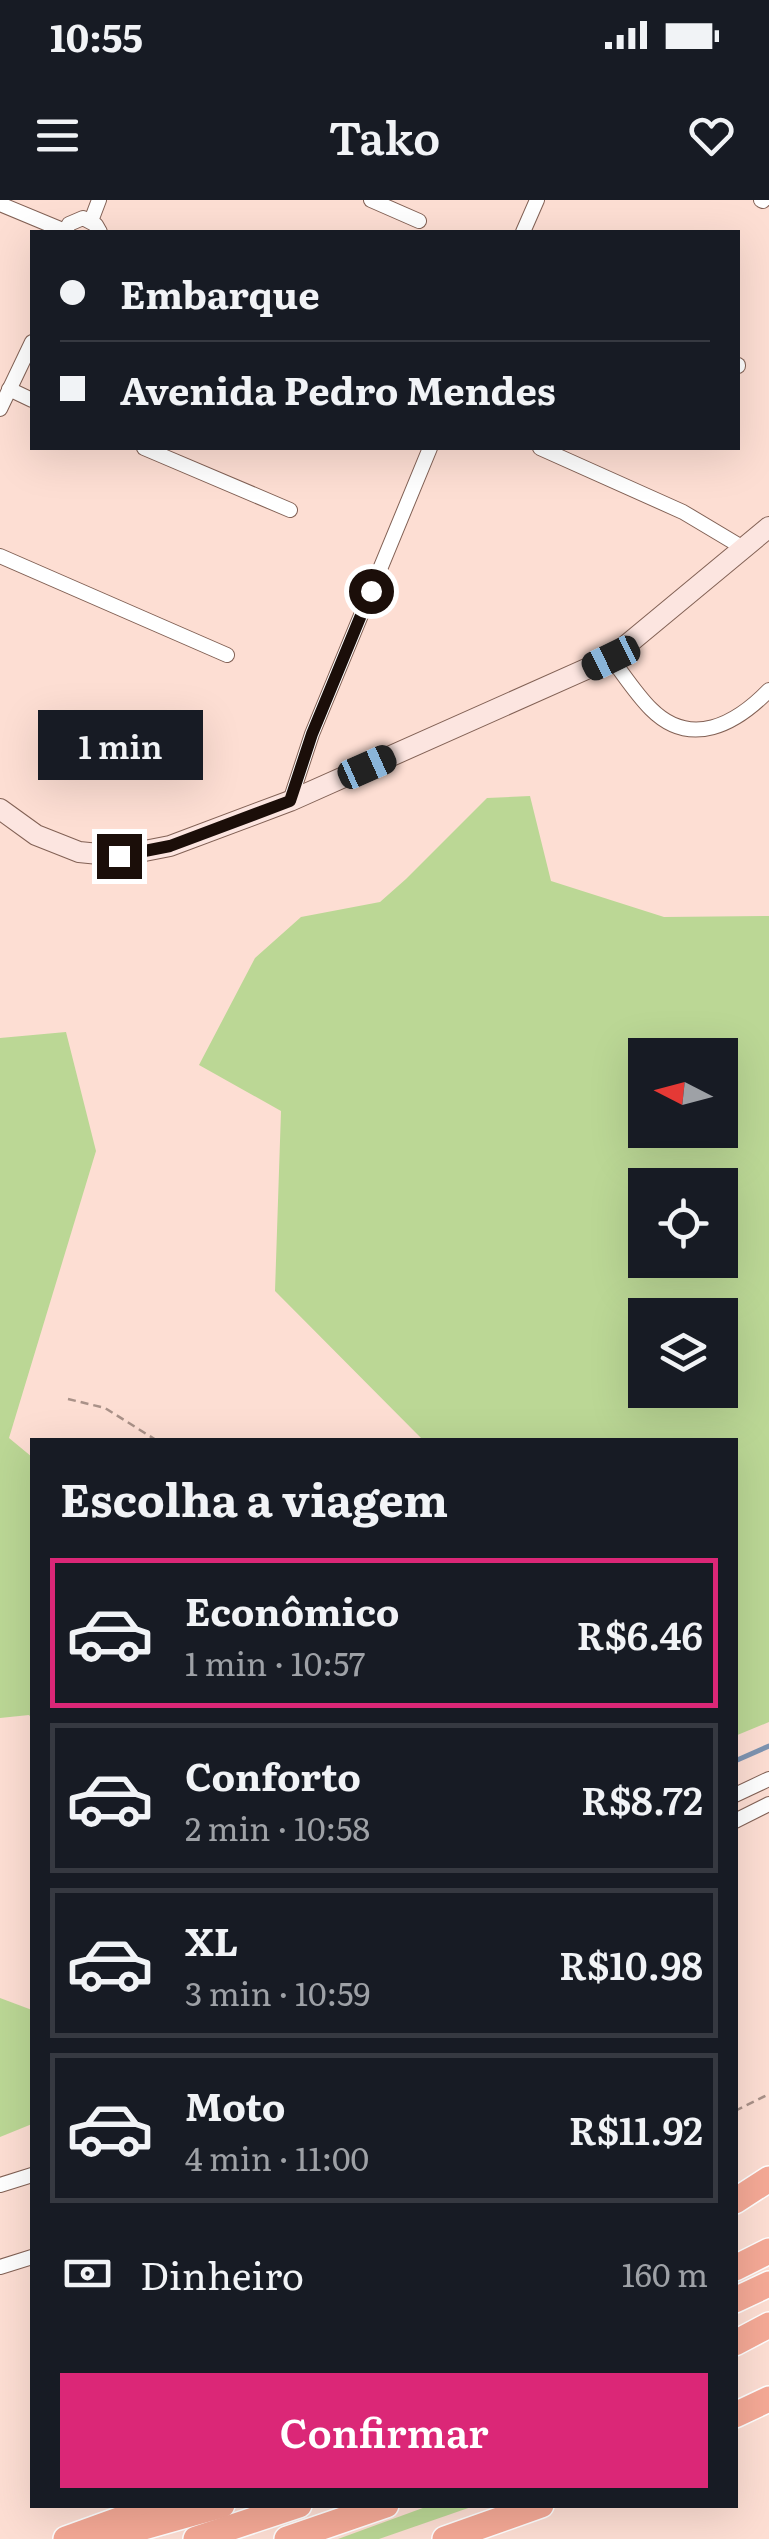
<!DOCTYPE html>
<html lang="pt">
<meta charset="utf-8">
<style>
:root{--surface:#171b24;--page:#242831;--text:#f1f3f6;--muted:#9ea1a6;--line:#363941;--accent:#db2777}
body{margin:0;font-family:Literata,serif;background:var(--page);color:var(--text);height:100vh;display:flex;flex-direction:column;font-size:38px;white-space:nowrap}
*{box-sizing:border-box;margin:0}
p{font-size:32px;color:var(--muted)}
.icon{flex:none;width:55px;height:55px;fill:none;stroke:currentColor;stroke-width:2;stroke-linecap:round;stroke-linejoin:round}
.map{position:relative;flex:1;overflow:hidden}
.sheet{position:absolute;left:30px;top:1238px;width:708px;height:1070px;display:flex;flex-direction:column;background:var(--surface);border-radius:0px;box-shadow:0 10px 40px #0002}
.sheet>*{flex:none}
.top-card{position:absolute;left:30px;top:30px;width:710px;height:220px;border-radius:0px;box-shadow:0 10px 40px #0002;display:grid;align-content:center;height:220px;padding:0 30px;background:var(--surface)}
.needle{width:65px;rotate:276deg}
.tools{position:absolute;left:628px;top:838px;display:grid;gap:20px}
.tools a{display:grid;place-items:center;width:110px;height:110px;border-radius:0px;background:var(--surface);box-shadow:0 10px 40px #0002;font-size:50px}
.end{position:absolute;width:45px;height:45px;margin:-22px;border:12px solid #1b0e09;background:#fff;box-shadow:0 0 0 5px #fff}
.from{border-radius:50%}
.bubble{position:absolute;height:70px;border-radius:0px;background:var(--surface);box-shadow:0 10px 40px #0002;font-size:32px;font-weight:600;line-height:70px;text-align:center}
.car{position:absolute;width:30px;height:60px;margin:-30px -15px;border-radius:12px;box-shadow:0 0 8px 2px #0007;background:linear-gradient(#222 24%,#8ab4d8 0 40%,#222 0 76%,#8ab4d8 0 86%,#222 0)}
.top-card b{display:flex;align-items:center;gap:35px;height:95px;font-size:38px}
.top-card b+b{border-top:2px solid var(--line)}
.top-card i{width:25px;height:25px;background:var(--text)}
ul{padding:0;list-style:none}
li{display:flex;align-items:center;gap:30px;height:150px;margin:0 20px 15px;padding:0 10px;border:5px solid var(--line);border-radius:0px}
li div{flex:1}
li b{display:block;font-size:38px}
li em{font-style:normal;font-weight:600}
li.selected{border-color:var(--accent)}
li>.icon{width:90px;height:90px;stroke-width:1.5}
h2{padding:0 30px;font-size:45px;line-height:120px}
.pay{display:flex;align-items:center;gap:25px;height:110px;padding:0 30px;font-size:38px}
.pay p{margin-inline-start:auto}
.cta{display:flex;gap:20px;margin-top:auto;padding:20px 30px}
.cta a{flex:1;height:115px;border-radius:0px;background:var(--accent);color:#fff;font-size:40px;font-weight:600;line-height:115px;text-align:center}
.status{display:flex;justify-content:space-between;align-items:center;height:70px;padding:0 50px;background:var(--surface);direction:ltr}
.status svg{height:28px;fill:currentColor}
header{display:flex;justify-content:space-between;align-items:center;height:130px;padding:0 30px;background:var(--surface);font-size:45px;font-weight:600}
.map>svg:first-child{display:block}
.green{fill:#bbd795;fill-rule:evenodd}
.lines{fill:none;stroke-linecap:round;stroke-linejoin:round}
.stream{stroke:#7e94b1;stroke-width:5}
.street-casing{stroke:#826155;stroke-width:16}
.secondary-casing{stroke:#826155;stroke-width:22}
.highway-casing{stroke:#fff;stroke-width:28}
.path{stroke:#a99188;stroke-width:2.5;stroke-dasharray:8 5;stroke-linecap:butt}
.street{stroke:#fff;stroke-width:14}
.secondary{stroke:#fce5e0;stroke-width:20}
.highway{stroke:#f5a996;stroke-width:25}
.route{stroke:#1b0e09;stroke-width:12}
</style>
<div class="status"><b>10:55</b><svg viewBox="0 0 49 12"><path d="M0 12V9h3v3zM5 12V6h3v6zM10 12V3h3v9zM15 12V0h3v12zM26 1h20v11H26zM47 4h2v5h-2z"/></svg></div>
<header><svg class="icon" aria-label="menu" viewBox="0 0 24 24"><path d="M4 6h16M4 12h16M4 18h16"/></svg>Tako<svg class="icon" aria-label="heart" viewBox="0 0 24 24"><path d="M12 20l-8-8c-3-5 5-10 8-4 3-6 11-1 8 4z"/></svg></header>
<div class="map">
<svg width="769" height="2339" viewBox="0 0 769 2339">
<rect width="100%" height="100%" fill="#fdded3"/>
<!-- green -->
<g class="green">
<path d="M530 596 551 681 664 717 769 716V1522L735 1536V1240H423L275 1091 281 911 199 865 255 758 301 717 380 702 406 679 487 598ZM645 855H720V930H645ZM720 985V1060H645V985ZM645 1115H720V1190H645Z"/>
<polygon points="66,832 96,951 9,1238 32,1257 32,1519 29,1515 0,1518 0,838"/>
<polygon points="0,1798 32,1810 32,1924 0,1937"/>
<polygon points="431,2305 477,2305 379,2339 338,2339"/>
</g>
<g class="lines">
<!-- stream -->
<polyline class="stream" points="735,1561 769,1546"/>
<!-- street casing -->
<g class="street-casing">
<g id="street">
<polyline points="371,0 419,21"/>
<polyline points="761,0 763,1"/>
<polyline points="0,4 65,31"/>
<polyline points="91,21 99,0"/>
<polyline points="65,32 69,24 83,18 96,25 100,32"/>
<polyline points="523,32 537,0"/>
<polyline points="738,165 738,166"/>
<polyline points="9,189 32,200"/>
<polyline points="0,209 32,142"/>
<polyline points="144,248 290,310"/>
<polyline points="540,248 683,312 745,349"/>
<polyline points="0,356 227,455"/>
<path d="M611 458C624 475 636 494 651 509 691 549 736 524 769 490"/>
<polyline points="290,601 312,534 430,248"/>
<polyline points="735,1595 769,1579"/>
<polyline points="735,1621 769,1604"/>
<polyline points="0,1985 32,1975"/>
<polyline points="0,2067 32,2057"/>
</g>
</g>
<!-- secondary casing -->
<g class="secondary-casing">
<polyline id="secondary" points="0,609 36,635 79,652 119,656 170,646 290,601 611,458 769,327"/>
</g>
<!-- highway casing -->
<g class="highway-casing">
<g id="highway">
<polyline points="735,2001 769,1979"/>
<polyline points="735,2068 769,2051"/>
<polyline points="735,2100 769,2084"/>
<polyline points="735,2143 769,2125"/>
<polyline points="735,2215 769,2199"/>
<polyline points="66,2339 160,2305"/>
<polyline points="101,2339 222,2305"/>
<polyline points="196,2339 299,2305"/>
<polyline points="287,2339 386,2305"/>
<polyline points="445,2339 541,2305"/>
</g>
</g>
<!-- path -->
<g class="path">
<polyline points="68,1199 105,1208 156,1240"/>
<polyline points="735,1911 769,1894"/>
</g>
<!-- street -->
<use href="#street" class="street"/>
<!-- secondary -->
<use href="#secondary" class="secondary"/>
<!-- highway -->
<use href="#highway" class="highway"/>
</g>
<g class="lines">
<!-- route -->
<polyline class="route" points="119,656 170,646 290,601 312,534 371,391"/>
</g>
</svg>
<div class="tools">
<a><svg class="needle" viewBox="-14 -14 28 28"><path d="M0-13l5 13h-10z" fill="#e53935"/><path d="M0 13l5-13h-10z" fill="#9ea1a6"/></svg></a>
<a><svg class="icon" aria-label="locate" viewBox="0 0 24 24"><circle cx="12" cy="12" r="6"/><path d="M12 2v4M12 18v4M2 12h4M18 12h4"/></svg></a>
<a><svg class="icon" aria-label="layers" viewBox="0 0 24 24"><path d="M12 4l9 5-9 5-9-5zM3 14l9 5 9-5"/></svg></a>
</div>
<i class="end from" style="left:371px;top:391px"></i>
<i class="end" style="left:119px;top:656px"></i>
<div class="bubble" style="left:38px;top:510px;width:165px">1 min</div>
<i class="car" style="left:611px;top:458px;rotate:244deg"></i>
<i class="car" style="left:367px;top:567px;rotate:66deg"></i>
<div class="top-card">
<b><i class="from"></i>Embarque</b>
<b><i></i>Avenida Pedro Mendes</b>
</div>
<section class="sheet">
<h2>Escolha a viagem</h2>
<ul>
<li class="selected"><svg class="icon" aria-label="car" viewBox="0 0 24 24"><path d="M5 17H2v-5l4-1 3-4h7l3 4 3 1v5h-3M9 17h6M6 11h13"/><circle cx="7" cy="17" r="2"/><circle cx="17" cy="17" r="2"/></svg><div><b>Econômico</b><p>1 min · 10:57</p></div><em>R$6.46</em></li>
<li><svg class="icon" aria-label="car" viewBox="0 0 24 24"><path d="M5 17H2v-5l4-1 3-4h7l3 4 3 1v5h-3M9 17h6M6 11h13"/><circle cx="7" cy="17" r="2"/><circle cx="17" cy="17" r="2"/></svg><div><b>Conforto</b><p>2 min · 10:58</p></div><em>R$8.72</em></li>
<li><svg class="icon" aria-label="car" viewBox="0 0 24 24"><path d="M5 17H2v-5l4-1 3-4h7l3 4 3 1v5h-3M9 17h6M6 11h13"/><circle cx="7" cy="17" r="2"/><circle cx="17" cy="17" r="2"/></svg><div><b>XL</b><p>3 min · 10:59</p></div><em>R$10.98</em></li>
<li><svg class="icon" aria-label="car" viewBox="0 0 24 24"><path d="M5 17H2v-5l4-1 3-4h7l3 4 3 1v5h-3M9 17h6M6 11h13"/><circle cx="7" cy="17" r="2"/><circle cx="17" cy="17" r="2"/></svg><div><b>Moto</b><p>4 min · 11:00</p></div><em>R$11.92</em></li>
</ul>
<div class="pay"><svg class="icon" aria-label="cash" viewBox="0 0 24 24"><path d="M3 7h18v10H3z"/><circle cx="12" cy="12" r="2"/></svg>Dinheiro<p>160 m</p></div>
<div class="cta"><a>Confirmar</a></div>
</section>
</div>
